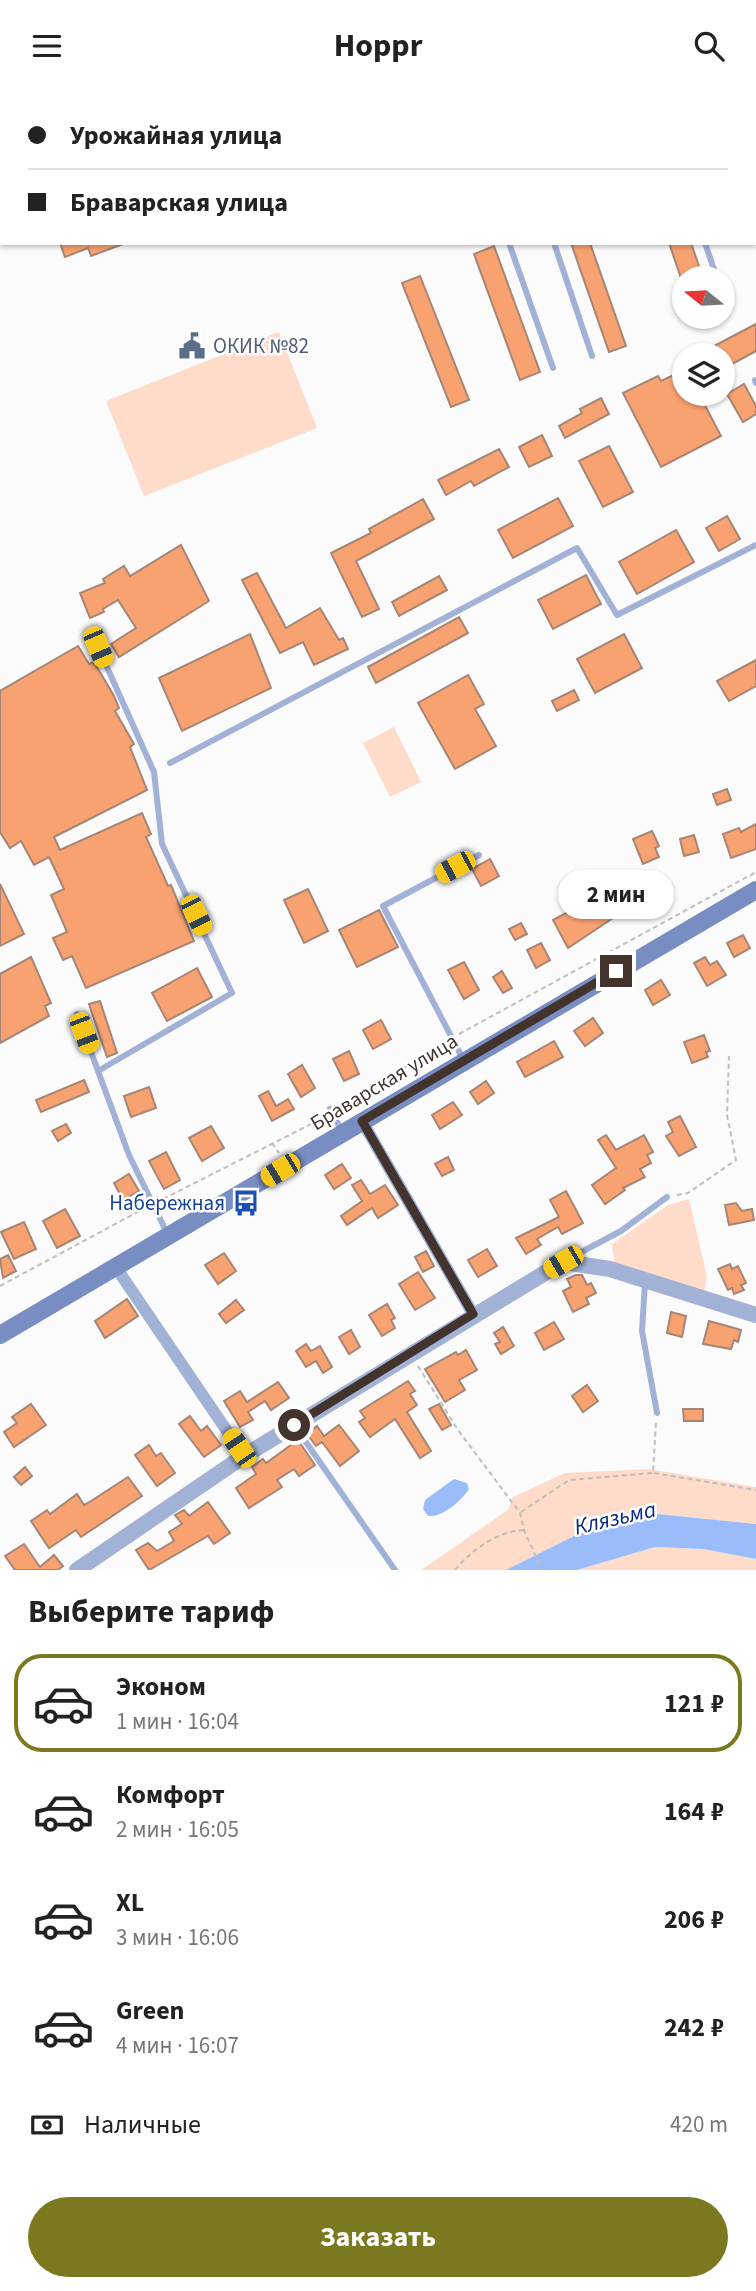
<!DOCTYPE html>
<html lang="ru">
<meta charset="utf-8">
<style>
:root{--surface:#fff;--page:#f2f2f2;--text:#222;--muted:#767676;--line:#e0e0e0;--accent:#7b7920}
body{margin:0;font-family:"Source Sans 3",sans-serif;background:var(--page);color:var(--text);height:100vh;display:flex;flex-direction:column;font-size:26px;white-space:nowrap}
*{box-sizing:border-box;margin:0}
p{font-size:23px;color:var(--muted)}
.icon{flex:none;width:38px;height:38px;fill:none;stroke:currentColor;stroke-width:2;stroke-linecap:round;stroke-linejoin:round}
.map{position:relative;height:1479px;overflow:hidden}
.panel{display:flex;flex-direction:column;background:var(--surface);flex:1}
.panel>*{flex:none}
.hud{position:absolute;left:0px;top:0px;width:756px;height:154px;box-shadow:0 2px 5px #0004;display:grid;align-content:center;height:154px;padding:0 28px;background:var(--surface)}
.needle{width:46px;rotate:288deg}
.controls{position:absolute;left:672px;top:175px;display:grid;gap:14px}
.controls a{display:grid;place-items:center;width:63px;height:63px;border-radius:50%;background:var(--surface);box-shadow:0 2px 5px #0004;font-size:35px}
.end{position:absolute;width:32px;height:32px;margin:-16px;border:9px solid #42342c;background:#fff;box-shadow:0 0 0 4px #fff}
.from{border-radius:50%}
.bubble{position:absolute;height:49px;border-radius:24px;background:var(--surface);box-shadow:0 2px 5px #0004;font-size:23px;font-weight:700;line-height:49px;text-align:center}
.car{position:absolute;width:21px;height:42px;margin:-21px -10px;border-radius:9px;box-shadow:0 0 5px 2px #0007;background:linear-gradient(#f5c518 24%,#345 0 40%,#f5c518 0 76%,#345 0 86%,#f5c518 0)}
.hud b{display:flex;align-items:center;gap:24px;height:66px;font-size:26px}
.hud b+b{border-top:2px solid var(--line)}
.hud i{width:18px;height:18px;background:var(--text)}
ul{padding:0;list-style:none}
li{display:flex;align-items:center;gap:21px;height:98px;margin:0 14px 10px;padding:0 14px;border:4px solid transparent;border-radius:28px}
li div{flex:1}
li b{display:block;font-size:26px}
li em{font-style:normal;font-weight:700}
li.current{border-color:var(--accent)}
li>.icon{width:63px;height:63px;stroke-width:1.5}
h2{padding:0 28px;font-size:32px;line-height:84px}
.pay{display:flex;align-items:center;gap:18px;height:77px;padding:0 28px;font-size:26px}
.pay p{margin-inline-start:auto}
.cta{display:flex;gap:14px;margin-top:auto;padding:14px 28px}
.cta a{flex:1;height:80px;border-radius:42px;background:var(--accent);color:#fff;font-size:28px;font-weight:700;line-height:80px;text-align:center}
header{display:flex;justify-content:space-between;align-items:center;height:91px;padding:0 28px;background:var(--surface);font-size:32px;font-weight:700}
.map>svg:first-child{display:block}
.green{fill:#ffdcc9}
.water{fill:#9bbcfb}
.building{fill:#f9a271;stroke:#a78574;stroke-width:2}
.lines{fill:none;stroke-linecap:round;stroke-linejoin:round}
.path{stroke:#c1bdba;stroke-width:2;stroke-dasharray:5 3.5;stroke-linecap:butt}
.service{stroke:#a2b2d6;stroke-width:6}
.minor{stroke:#a2b2d6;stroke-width:12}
.tertiary{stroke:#a2b2d6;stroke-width:16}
.secondary{stroke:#788ec3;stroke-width:18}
.route{stroke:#42342c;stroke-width:9}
.labels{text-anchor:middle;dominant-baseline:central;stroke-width:5;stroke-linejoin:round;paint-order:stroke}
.service-label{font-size:21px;fill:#4e5e75;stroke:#fff;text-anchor:start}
.street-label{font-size:21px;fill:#42342c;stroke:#fff}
.transit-label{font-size:21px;fill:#164399;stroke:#fff;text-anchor:end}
.water-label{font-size:23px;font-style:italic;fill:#072981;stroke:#fff}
</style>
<header><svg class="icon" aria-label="menu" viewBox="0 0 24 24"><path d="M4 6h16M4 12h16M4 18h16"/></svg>Hoppr<svg class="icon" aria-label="search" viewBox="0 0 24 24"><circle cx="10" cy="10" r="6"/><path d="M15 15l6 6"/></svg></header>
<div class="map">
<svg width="756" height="1479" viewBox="0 0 756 1479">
<rect width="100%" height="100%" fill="#fbfbfb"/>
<!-- green -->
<g class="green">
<polygon points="279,241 317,337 144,405 106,310"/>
<polygon points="394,636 421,691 390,706 363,652"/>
<polygon points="689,1108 707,1186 704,1201 615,1176 612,1153 668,1114"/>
<polygon points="649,1378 756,1396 756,1433 658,1423 578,1443 506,1479 421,1479 508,1419 513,1406 565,1382"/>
<polygon points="655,1456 702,1458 756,1468 756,1479 577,1479"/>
</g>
<!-- water -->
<g class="water">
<path d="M454 1388 467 1392 469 1398C460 1411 443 1426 428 1425L423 1418 425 1409Z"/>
<polygon points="658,1423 756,1433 756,1468 703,1458 655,1456 577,1479 506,1479 578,1443"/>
</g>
<!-- building -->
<g class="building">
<polygon points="60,152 123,152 123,153 91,165 88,157 65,166"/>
<polygon points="571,152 590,152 626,255 609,261"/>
<polygon points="669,152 691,152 703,187 681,187"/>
<polygon points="494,155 540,281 520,289 474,163"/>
<polygon points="420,185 469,309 451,316 402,192"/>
<polygon points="756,233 756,260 723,278 723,264 697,264"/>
<polygon points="684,279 684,303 699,303 721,345 661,376 623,302 658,285 661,290"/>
<polygon points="744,293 756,315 756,323 743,331 727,303"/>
<polygon points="601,307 609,323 565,347 559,335 582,322 580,318"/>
<polygon points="542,344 552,365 529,376 519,356"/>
<polygon points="609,355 633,401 603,416 579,370"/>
<polygon points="499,358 509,376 474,395 471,390 446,404 438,389"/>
<polygon points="558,407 573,435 513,467 498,439"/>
<polygon points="423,408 434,428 356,470 379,518 362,526 331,462 371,442 369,438"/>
<polygon points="727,425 740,448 719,460 706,437"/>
<polygon points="676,439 694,471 637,503 619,471"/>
<polygon points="181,454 209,510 119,566 111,553 136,537 118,509 103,518 104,521 90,527 80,502 105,492 103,488 124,475 130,485"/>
<polygon points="257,482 286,537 320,517 339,549 343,547 348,558 314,574 303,551 280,562 242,489"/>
<polygon points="586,484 601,513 553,538 538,509"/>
<polygon points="439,485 447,499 399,525 392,511"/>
<polygon points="459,526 468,542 376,592 368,576"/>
<polygon points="250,543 271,597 182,640 159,587"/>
<polygon points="624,543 642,577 595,602 577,568"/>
<polygon points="78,555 89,573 94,571 114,605 119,617 115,620 134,653 130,656 147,699 54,746 60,759 142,722 151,743 146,746 168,795 171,794 194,850 86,897 72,865 63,869 53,847 67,841 51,804 64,798 49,766 34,774 21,750 10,757 0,741 0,600"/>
<polygon points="756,569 756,595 729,610 717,590"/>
<polygon points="468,584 484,613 475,618 496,655 455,678 418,612"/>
<polygon points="574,599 579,609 557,620 552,610"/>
<polygon points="727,698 731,709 717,714 713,703"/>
<polygon points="756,733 756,758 731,767 723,743 739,737 741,741"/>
<polygon points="652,740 659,755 655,757 659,766 643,773 633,748"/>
<polygon points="694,744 699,761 684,765 680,748"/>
<polygon points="490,768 499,785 481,795 472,778"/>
<polygon points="0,793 24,843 0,855"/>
<polygon points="607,794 615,807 631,796 640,809 568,857 553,829 587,811 585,807"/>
<polygon points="308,798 328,840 304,852 284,809"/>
<polygon points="379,819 398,856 357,876 339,839"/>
<polygon points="521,832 527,843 515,849 509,838"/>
<polygon points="743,844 750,857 734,866 727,852"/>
<polygon points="541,852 550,869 536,877 527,859"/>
<polygon points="31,866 51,912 45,915 49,925 0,952 0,883"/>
<polygon points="705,866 710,874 717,870 726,884 707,895 694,872"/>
<polygon points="464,871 479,899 464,908 448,879"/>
<polygon points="197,877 212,906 167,930 152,902"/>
<polygon points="502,880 512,897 503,902 493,886"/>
<polygon points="661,889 670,904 653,914 645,899"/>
<polygon points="100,910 117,962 107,966 89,913"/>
<polygon points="593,927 603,942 585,955 574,940"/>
<polygon points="381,929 391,948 373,958 363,939"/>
<polygon points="704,944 710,960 706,961 708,966 692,972 684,951"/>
<polygon points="554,950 563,966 525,986 517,971"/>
<polygon points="349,960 359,983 344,990 333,968"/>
<polygon points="302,974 315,997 301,1006 288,983"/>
<polygon points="84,989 89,1001 41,1021 36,1009"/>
<polygon points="486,990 494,1002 478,1013 470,1001"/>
<polygon points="149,996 156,1017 131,1026 124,1005"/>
<polygon points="268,1000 276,1015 288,1008 294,1018 272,1030 259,1005"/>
<polygon points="453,1011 462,1024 440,1038 432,1024"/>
<polygon points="680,1025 696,1056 679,1065 666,1045 673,1041 668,1031"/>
<polygon points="66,1033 71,1042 58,1050 52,1040"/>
<polygon points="211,1035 224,1057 202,1070 189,1047"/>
<polygon points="606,1044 616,1059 644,1044 653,1061 647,1064 651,1072 640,1078 645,1086 623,1097 625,1099 605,1113 592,1094 616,1077 598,1049"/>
<polygon points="166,1061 180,1089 164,1098 149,1070"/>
<polygon points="448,1066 454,1079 442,1085 435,1073"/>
<polygon points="342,1073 351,1087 334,1098 325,1084"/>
<polygon points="129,1083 139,1100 123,1109 114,1092"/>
<polygon points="361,1089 370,1103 385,1094 398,1114 378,1127 372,1117 347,1134 341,1125 362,1110 352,1094"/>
<polygon points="566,1100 583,1132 562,1143 558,1136 537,1148 541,1154 526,1163 516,1147 559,1126 550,1109"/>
<polygon points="736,1112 742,1120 752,1118 754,1129 729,1134 725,1114"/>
<polygon points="65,1118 80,1145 57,1157 43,1130"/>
<polygon points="24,1131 36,1158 14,1168 1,1141"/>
<polygon points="487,1158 497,1175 478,1186 468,1169"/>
<polygon points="426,1160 434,1175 423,1181 415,1166"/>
<polygon points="224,1162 236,1180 218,1193 205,1174"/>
<polygon points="8,1164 16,1180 3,1187 0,1168"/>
<polygon points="730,1173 732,1178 738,1175 746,1192 741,1194 744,1199 734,1203 732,1197 728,1199 718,1178"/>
<polygon points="418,1181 435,1207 415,1219 399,1193"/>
<polygon points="576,1184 582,1184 587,1194 591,1192 596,1202 586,1207 589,1213 573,1221 563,1200 571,1196 567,1188"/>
<polygon points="127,1208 138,1225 105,1247 95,1230"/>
<polygon points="236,1209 244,1219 226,1232 219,1223"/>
<polygon points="387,1213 395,1227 391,1229 395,1237 382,1245 369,1224"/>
<polygon points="671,1221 686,1225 682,1246 667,1242"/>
<polygon points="709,1230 741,1239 738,1251 734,1249 731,1258 703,1253"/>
<polygon points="554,1231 564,1248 544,1259 535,1242"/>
<polygon points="503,1236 514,1255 501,1263 495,1253 500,1251 494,1242"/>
<polygon points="351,1239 360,1256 349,1263 339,1246"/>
<polygon points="306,1253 311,1260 320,1255 332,1276 323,1282 316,1270 306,1276 296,1260"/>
<polygon points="466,1259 477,1279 459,1289 465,1299 445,1311 425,1278 456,1261 458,1264"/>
<polygon points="408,1290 415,1300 410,1303 417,1314 407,1321 431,1360 420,1367 395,1328 370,1346 359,1331 365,1327 360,1320"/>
<polygon points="278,1291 289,1307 271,1319 265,1310 248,1321 253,1329 240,1336 224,1310 240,1300 247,1311"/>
<polygon points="587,1294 598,1310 583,1321 572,1305"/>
<polygon points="31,1313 46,1334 14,1356 4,1341 17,1332 12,1326"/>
<polygon points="439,1313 451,1334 442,1339 429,1318"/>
<polygon points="683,1318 703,1318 703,1330 684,1330"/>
<polygon points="190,1325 201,1340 207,1335 221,1354 204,1366 179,1333"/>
<polygon points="339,1334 359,1360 340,1375 322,1351 316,1355 307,1343 317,1335 324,1345"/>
<polygon points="298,1349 315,1374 299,1385 294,1378 277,1389 282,1396 249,1417 236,1397 256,1383 252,1376 263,1368 266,1372"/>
<polygon points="149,1354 156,1365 161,1362 175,1382 157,1395 135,1364"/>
<polygon points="25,1376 32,1385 21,1394 14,1386"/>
<polygon points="128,1386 142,1405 81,1446 76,1439 49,1457 31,1430 47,1419 50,1423 77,1403 84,1414 91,1410"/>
<polygon points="208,1411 230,1442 214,1453 208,1445 149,1479 136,1459 148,1452 157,1460 174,1450 169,1441 182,1433 175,1424 184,1419 189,1425"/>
<polygon points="24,1453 40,1476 54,1464 63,1475 58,1479 15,1479 5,1465"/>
</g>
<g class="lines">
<!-- path -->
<g class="path">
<polyline points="554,0 555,2"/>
<polyline points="675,2 680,0"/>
<polyline points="459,943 756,781"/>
<polyline points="340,1017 445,951"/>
<polyline points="272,1052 279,1062"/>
<polyline points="677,1104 688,1102 736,1069 727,1024 729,965"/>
<polyline points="163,1108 323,1027"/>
<polyline points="0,1195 145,1117"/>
<polyline points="418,1275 458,1339 520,1422 524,1439 542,1479"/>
<polyline points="654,1382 756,1399"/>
<polyline points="521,1421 569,1389 653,1382 656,1330"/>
<path d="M455 1479C471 1459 498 1440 524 1439"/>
</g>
<!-- service -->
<g class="service">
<polyline points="356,0 357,2"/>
<polyline points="751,0 752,2"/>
<polyline points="377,2 381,0"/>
<polyline points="754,9 756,13"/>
<polyline points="754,37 756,37"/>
<polyline points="754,141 756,146"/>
<polyline points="509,152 553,277"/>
<polyline points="554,152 592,265"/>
<polyline points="705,152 717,187"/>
<polyline points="723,204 728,218"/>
<polyline points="755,289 756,292"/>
<polyline points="98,556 154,681 162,753 232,902 98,980"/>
<polyline points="170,672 577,457 617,524 756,454"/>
<polyline points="77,923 129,1064 167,1142"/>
<polyline points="463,968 383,815 479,764"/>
<polyline points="330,1018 342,1040"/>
<polyline points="568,1168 621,1140 667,1106"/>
<polyline points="645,1192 642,1240 657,1322"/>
<polyline points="294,1334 395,1479"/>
</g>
<!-- minor -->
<g class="minor">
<polyline points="362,1030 473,1223"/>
<polyline points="115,1175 244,1365"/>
</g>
<!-- tertiary -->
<g class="tertiary">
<polyline points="570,0 570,2"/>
<polyline points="619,2 623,0"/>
<polyline points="77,1479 244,1365 563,1171 610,1178 756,1224"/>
</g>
<!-- secondary -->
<polyline class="secondary" points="0,1244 756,799"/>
</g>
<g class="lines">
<!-- route -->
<polyline class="route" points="294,1334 473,1223 362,1030 616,880"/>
</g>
<!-- icons -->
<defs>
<g id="civic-bare" transform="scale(2.1)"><path d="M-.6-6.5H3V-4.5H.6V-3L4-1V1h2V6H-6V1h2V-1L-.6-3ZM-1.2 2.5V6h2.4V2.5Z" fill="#5c6f8a" stroke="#fff" stroke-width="2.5" paint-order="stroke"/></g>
<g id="bus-bare" transform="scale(2.1)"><path d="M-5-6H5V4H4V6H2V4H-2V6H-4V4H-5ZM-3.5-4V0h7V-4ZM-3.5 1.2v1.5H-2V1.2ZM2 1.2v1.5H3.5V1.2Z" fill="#1a4fb4" stroke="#fff" stroke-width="2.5" paint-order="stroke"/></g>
</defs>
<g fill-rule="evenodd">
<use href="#civic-bare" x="192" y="255"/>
<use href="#bus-bare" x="246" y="1112"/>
</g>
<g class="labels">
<!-- service labels -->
<g class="service-label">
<text x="213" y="255">ОКИК №82</text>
</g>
<!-- street labels -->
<g class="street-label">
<text transform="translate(384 991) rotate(-31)">Браварская улица</text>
</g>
<!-- transit labels -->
<g class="transit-label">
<text x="225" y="1112">Набережная</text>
</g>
<!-- water labels -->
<g class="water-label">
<text transform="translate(615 1427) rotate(-13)">Клязьма</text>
</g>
</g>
</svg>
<div class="controls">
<a><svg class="needle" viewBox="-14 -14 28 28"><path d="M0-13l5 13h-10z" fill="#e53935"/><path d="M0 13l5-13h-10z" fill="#767676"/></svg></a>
<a><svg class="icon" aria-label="layers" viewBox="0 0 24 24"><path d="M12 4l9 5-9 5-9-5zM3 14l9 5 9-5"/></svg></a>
</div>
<i class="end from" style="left:294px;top:1334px"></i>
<i class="end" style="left:616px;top:880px"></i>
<div class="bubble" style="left:558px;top:779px;width:116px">2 мин</div>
<i class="car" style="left:98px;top:556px;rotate:157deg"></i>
<i class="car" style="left:455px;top:776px;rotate:242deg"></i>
<i class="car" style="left:196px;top:824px;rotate:154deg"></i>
<i class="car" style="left:84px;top:942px;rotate:159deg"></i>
<i class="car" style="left:280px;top:1079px;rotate:239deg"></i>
<i class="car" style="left:563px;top:1171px;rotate:240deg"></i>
<i class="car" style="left:239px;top:1357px;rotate:326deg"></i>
<div class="hud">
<b><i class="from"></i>Урожайная улица</b>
<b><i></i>Браварская улица</b>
</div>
</div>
<section class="panel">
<h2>Выберите тариф</h2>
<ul>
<li class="current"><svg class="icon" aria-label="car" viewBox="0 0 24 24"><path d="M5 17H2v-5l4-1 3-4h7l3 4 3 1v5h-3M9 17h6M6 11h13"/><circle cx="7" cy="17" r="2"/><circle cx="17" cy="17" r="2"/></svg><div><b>Эконом</b><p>1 мин · 16:04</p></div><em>121 ₽</em></li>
<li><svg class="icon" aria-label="car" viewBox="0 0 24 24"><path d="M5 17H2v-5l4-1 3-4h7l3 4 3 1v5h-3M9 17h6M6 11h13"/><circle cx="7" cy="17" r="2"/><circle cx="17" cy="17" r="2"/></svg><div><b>Комфорт</b><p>2 мин · 16:05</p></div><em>164 ₽</em></li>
<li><svg class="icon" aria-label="car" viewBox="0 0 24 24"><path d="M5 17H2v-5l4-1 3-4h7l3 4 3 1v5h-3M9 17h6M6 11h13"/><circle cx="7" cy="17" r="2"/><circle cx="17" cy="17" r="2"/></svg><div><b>XL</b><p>3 мин · 16:06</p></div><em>206 ₽</em></li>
<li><svg class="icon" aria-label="car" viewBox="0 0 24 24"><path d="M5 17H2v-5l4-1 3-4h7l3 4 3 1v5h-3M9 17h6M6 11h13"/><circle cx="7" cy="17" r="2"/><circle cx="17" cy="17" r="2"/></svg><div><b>Green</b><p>4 мин · 16:07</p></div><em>242 ₽</em></li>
</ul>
<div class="pay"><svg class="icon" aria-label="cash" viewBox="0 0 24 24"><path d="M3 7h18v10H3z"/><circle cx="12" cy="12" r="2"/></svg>Наличные<p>420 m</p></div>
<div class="cta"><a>Заказать</a></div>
</section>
